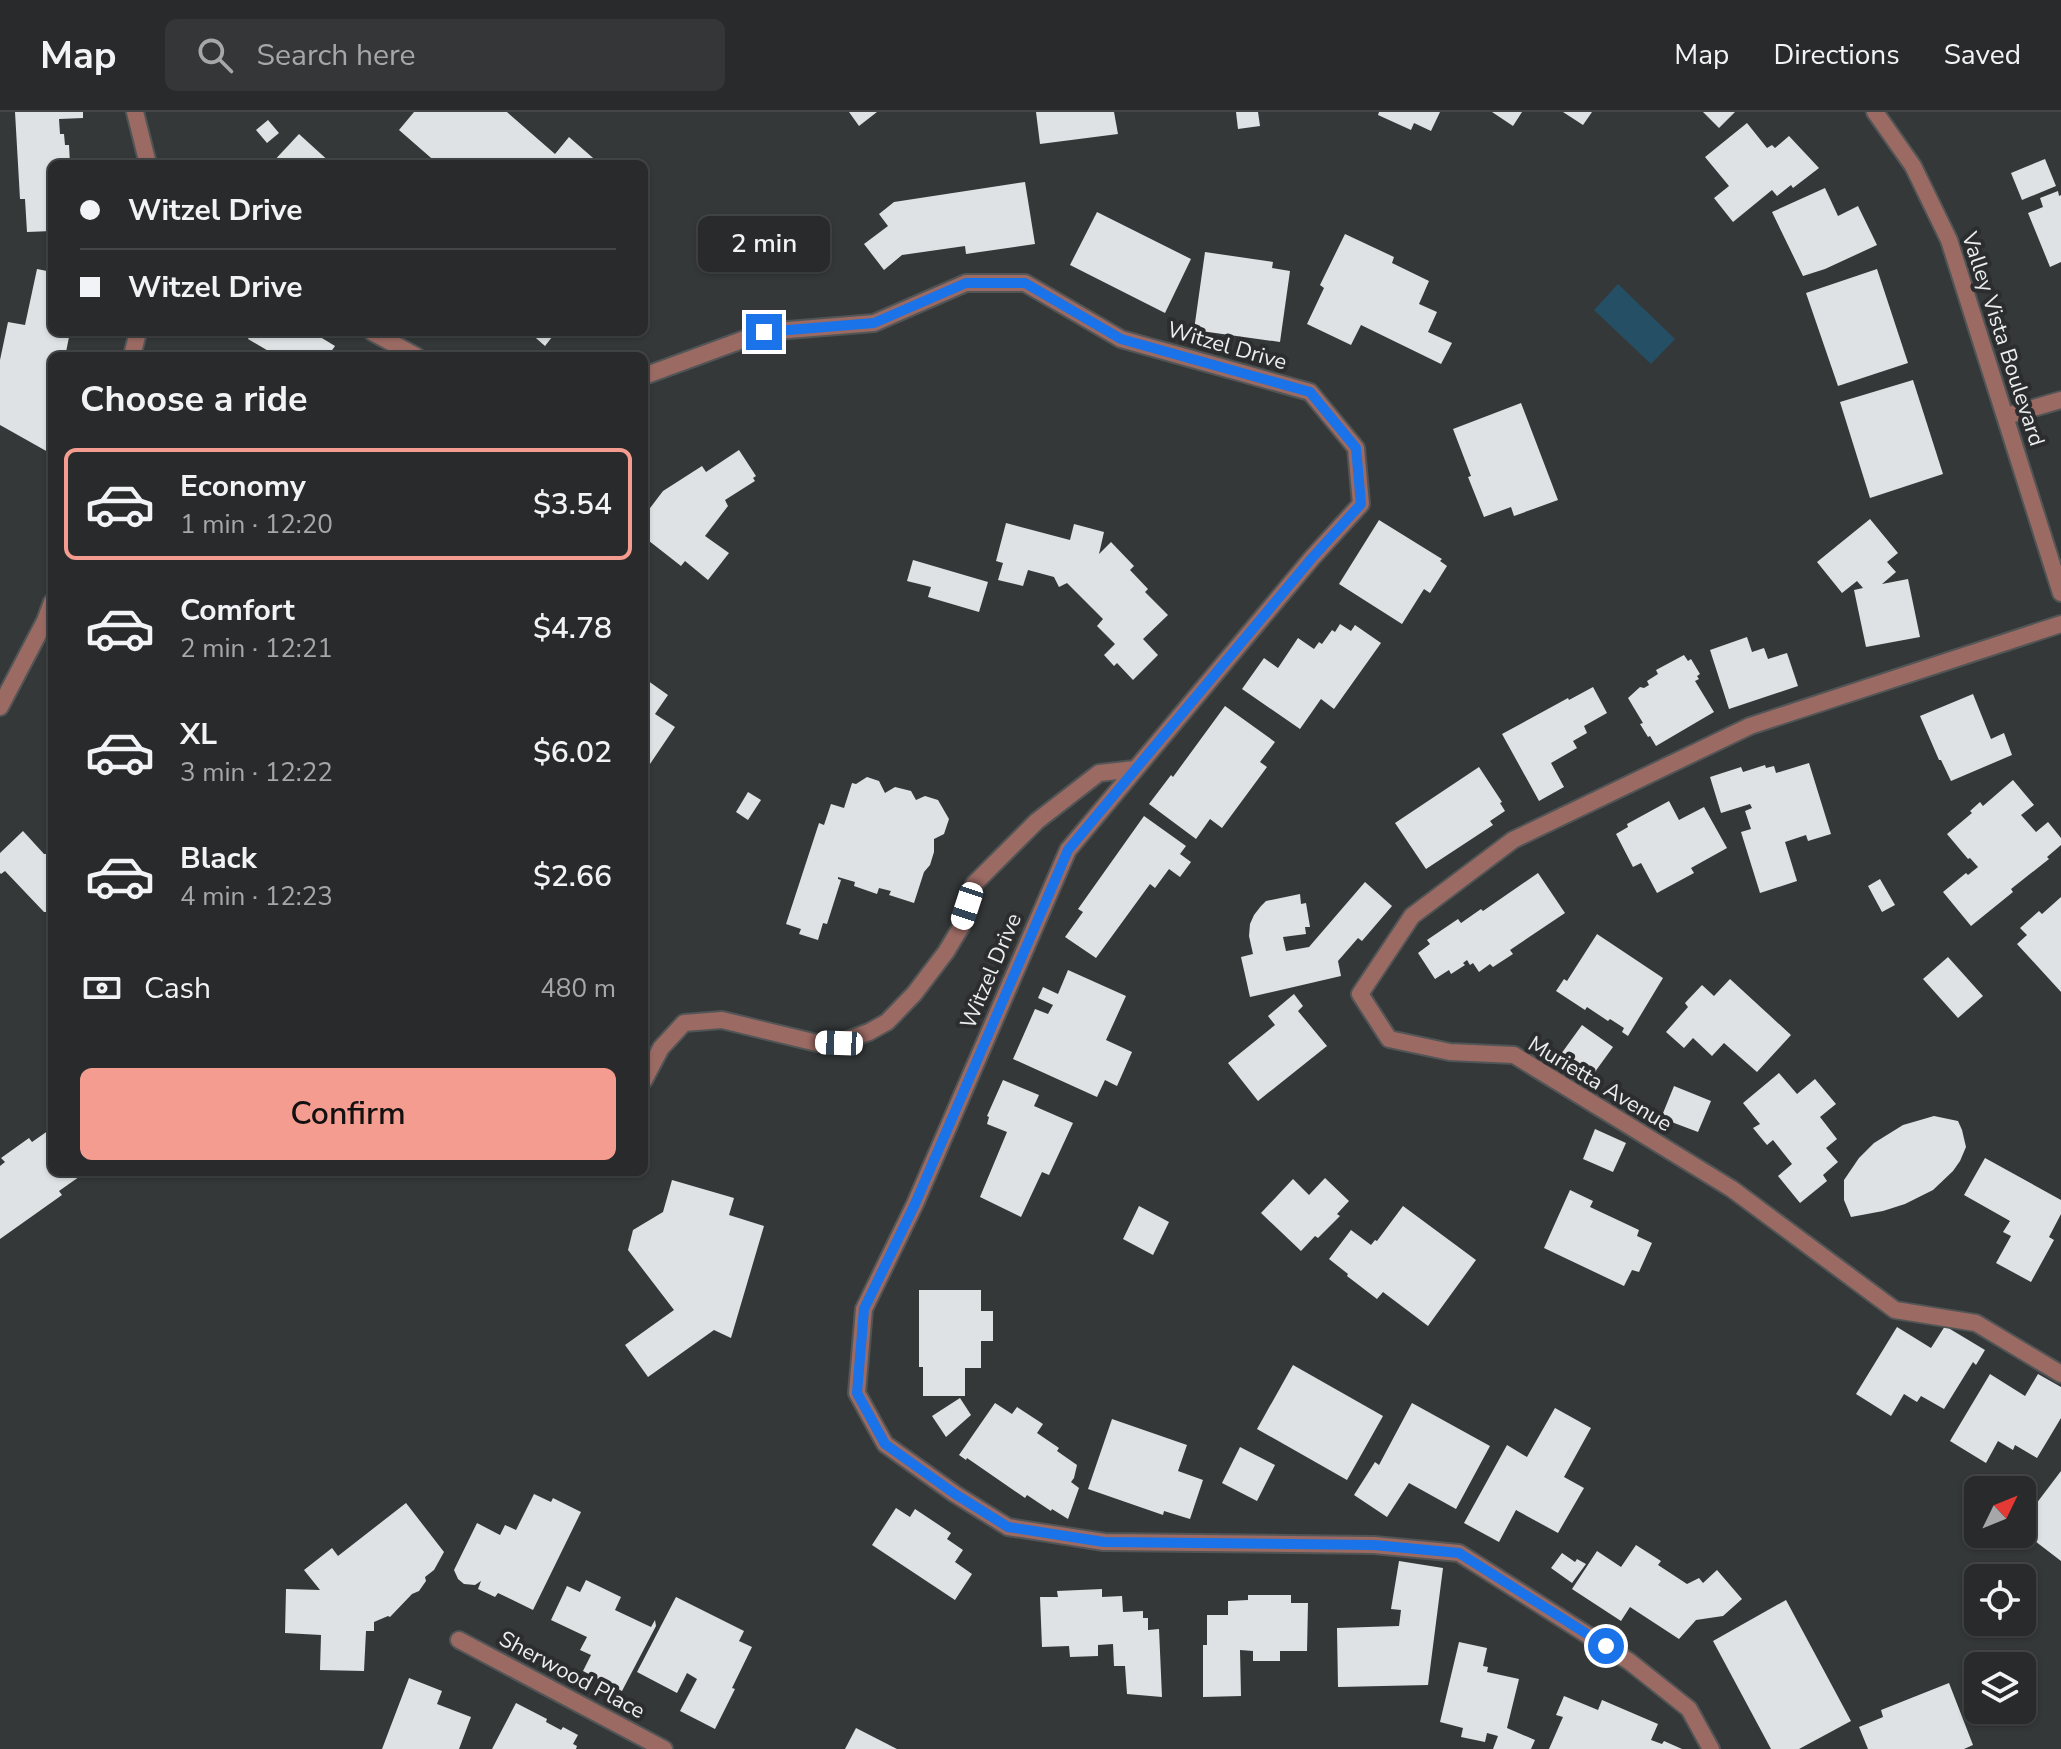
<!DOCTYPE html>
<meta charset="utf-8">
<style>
:root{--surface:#282a2b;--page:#343637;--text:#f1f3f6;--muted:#a5a7a9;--line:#444647;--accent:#f59c90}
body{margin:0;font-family:"Nunito Sans",sans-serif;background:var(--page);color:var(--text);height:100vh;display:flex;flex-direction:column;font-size:30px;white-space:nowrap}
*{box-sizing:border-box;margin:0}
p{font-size:26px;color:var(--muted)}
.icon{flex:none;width:44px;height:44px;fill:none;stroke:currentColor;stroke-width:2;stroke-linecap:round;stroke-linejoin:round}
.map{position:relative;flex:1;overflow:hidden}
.side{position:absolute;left:48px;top:240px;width:600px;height:824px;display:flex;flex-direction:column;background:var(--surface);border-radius:12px;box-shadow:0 2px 6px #0004,0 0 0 2px var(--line)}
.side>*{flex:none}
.hud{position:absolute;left:48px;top:48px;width:600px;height:176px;border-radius:12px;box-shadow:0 2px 6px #0004,0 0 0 2px var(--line);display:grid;align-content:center;height:176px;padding:0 32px;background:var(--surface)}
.needle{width:52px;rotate:47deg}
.tools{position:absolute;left:1964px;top:1364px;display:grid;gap:16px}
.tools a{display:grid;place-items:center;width:72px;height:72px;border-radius:12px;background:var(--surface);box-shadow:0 2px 6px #0004,0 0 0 2px var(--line);font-size:40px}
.end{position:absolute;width:36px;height:36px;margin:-18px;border:10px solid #1a73e8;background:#fff;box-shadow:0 0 0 4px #fff}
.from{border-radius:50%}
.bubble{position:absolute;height:56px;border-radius:12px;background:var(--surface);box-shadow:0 2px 6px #0004,0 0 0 2px var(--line);font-size:26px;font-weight:600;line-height:56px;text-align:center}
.car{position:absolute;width:24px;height:48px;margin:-24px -12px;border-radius:10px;box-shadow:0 0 6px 2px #0007;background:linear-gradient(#fff 24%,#345 0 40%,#fff 0 76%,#345 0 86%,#fff 0)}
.hud b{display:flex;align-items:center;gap:28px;height:76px;font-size:30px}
.hud b+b{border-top:2px solid var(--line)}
.hud i{width:20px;height:20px;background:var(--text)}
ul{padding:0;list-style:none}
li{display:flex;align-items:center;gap:24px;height:112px;margin:0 16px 12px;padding:0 16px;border:4px solid transparent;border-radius:12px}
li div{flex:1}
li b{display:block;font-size:30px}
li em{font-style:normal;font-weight:600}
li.current{border-color:var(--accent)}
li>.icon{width:72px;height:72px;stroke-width:1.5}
h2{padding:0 32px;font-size:36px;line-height:96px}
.pay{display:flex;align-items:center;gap:20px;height:88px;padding:0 32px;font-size:30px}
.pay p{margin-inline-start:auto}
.button{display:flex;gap:16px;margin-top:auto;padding:16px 32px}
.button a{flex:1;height:92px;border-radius:12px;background:var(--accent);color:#111;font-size:32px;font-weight:600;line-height:92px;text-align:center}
header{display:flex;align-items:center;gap:48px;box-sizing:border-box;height:112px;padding:0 40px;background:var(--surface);border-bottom:2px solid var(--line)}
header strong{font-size:38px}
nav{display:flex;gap:44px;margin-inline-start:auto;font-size:28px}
.search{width:560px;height:72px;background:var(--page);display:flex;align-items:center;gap:20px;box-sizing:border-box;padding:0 28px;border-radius:12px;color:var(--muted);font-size:30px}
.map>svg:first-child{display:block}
.green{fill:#244f64}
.building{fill:#dfe2e5}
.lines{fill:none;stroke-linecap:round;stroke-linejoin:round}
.lane-casing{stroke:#525556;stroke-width:20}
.street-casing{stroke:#525556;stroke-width:20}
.lane{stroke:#9b6a63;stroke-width:16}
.street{stroke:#9b6a63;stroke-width:16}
.route{stroke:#1a73e8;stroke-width:10}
.labels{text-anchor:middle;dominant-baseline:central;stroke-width:8;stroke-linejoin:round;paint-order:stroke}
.street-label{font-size:22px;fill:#ebedee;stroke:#2b2d2f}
</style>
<header>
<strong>Map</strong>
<div class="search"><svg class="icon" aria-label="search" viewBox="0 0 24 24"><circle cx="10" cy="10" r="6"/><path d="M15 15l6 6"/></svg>Search here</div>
<nav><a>Map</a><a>Directions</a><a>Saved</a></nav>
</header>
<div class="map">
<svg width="2061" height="1637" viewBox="0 0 2061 1637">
<rect width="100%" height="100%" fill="#353839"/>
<!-- green -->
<polygon class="green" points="1618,172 1675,227 1651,252 1594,198"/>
<!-- building -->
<g class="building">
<polygon points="15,0 83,0 83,6 59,7 60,22 64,22 65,33 69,33 70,52 52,52 52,119 27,120 25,87 20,87"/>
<polygon points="414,0 507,0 555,42 569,25 600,52 438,52 399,18"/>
<polygon points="849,0 877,0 859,14"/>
<polygon points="1036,0 1114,0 1118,22 1040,32"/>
<polygon points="1236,0 1258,0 1260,14 1238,17"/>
<polygon points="1379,0 1440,0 1431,19 1414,11 1411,18 1378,3"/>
<polygon points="1492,0 1522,0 1513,14"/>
<polygon points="1563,0 1592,0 1583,13"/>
<polygon points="1703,0 1735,0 1719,16"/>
<polygon points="268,8 279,21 267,31 256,18"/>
<polygon points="1747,11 1767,36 1772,33 1775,36 1789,24 1819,56 1793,76 1791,73 1777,84 1772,78 1733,110 1714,86 1729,74 1705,45"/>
<polygon points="299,22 332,52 271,52"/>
<polygon points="2045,47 2056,74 2022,88 2011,61"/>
<polygon points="1025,70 1035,132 966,142 965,134 902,143 884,158 864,132 888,114 879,102 894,90"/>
<polygon points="1825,76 1838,104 1858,94 1877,133 1825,157 1803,164 1772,100"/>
<polygon points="2058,79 2059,84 2061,83 2061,150 2050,155 2028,101 2043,95 2040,86"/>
<polygon points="1097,100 1191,147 1165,201 1070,153"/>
<polygon points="1345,122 1394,145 1392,151 1429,169 1419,192 1437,200 1428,220 1452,231 1441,252 1361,213 1351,233 1307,212 1324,176 1320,173"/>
<polygon points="1205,140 1273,150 1272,156 1290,159 1280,230 1194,218"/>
<polygon points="37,157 52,160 52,220 70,220 66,240 63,240 62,244 52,244 52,287 49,302 52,304 52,333 48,340 0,313 0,248 8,210 25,213"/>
<polygon points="1877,157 1908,251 1838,274 1806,181"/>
<polygon points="252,220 312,220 335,234 328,244 277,244 248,227"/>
<polygon points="529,220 556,220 545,234"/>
<polygon points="1913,268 1943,362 1870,386 1840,290"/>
<polygon points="1521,291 1558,388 1514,404 1511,395 1484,405 1468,365 1471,364 1453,317"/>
<polygon points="739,338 756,364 753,366 755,369 725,388 728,394 705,424 729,441 708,468 685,449 681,454 644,425 644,404 663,379 702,354 706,360"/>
<polygon points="1870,407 1898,441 1887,450 1896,460 1882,472 1908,467 1920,525 1866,535 1854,478 1863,476 1857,469 1842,481 1817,450"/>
<polygon points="1379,408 1442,447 1440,449 1447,454 1430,481 1424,477 1402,512 1339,472"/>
<polygon points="1006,411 1070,428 1074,412 1104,420 1099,442 1111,430 1134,454 1130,458 1148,477 1145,480 1168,503 1143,527 1158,543 1133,568 1117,551 1114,554 1104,543 1115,532 1097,514 1103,507 1067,471 1059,475 1054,465 1028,458 1023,474 998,468 1003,451 996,449"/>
<polygon points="913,448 988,470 979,500 928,485 931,475 907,469"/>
<polygon points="1340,512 1351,519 1355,513 1381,531 1334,597 1321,587 1300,617 1242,577 1264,546 1278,556 1298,526 1314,537 1319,530 1322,532 1332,518 1335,520"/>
<polygon points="1747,525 1752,540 1764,536 1768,547 1787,541 1798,574 1729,597 1710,538"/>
<polygon points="1684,543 1688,549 1691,547 1700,562 1697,564 1699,567 1695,569 1714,600 1656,634 1650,624 1648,625 1640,612 1643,611 1628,586 1640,575 1644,576 1649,573 1647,569 1658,562 1656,558"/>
<polygon points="644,566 668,583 655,602 675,615 650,652 644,648"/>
<polygon points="1593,575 1607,601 1584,614 1587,621 1573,629 1577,636 1551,651 1564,675 1539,689 1502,622 1568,586 1569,588"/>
<polygon points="1973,582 1991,627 2004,621 2012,643 1951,669 1941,648 1939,648 1920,604"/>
<polygon points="1225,594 1275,630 1260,650 1267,655 1222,716 1210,707 1196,727 1149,692 1171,663 1173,665"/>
<polygon points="1809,651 1831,722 1808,729 1806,723 1785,730 1797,769 1760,781 1741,720 1751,717 1745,699 1752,696 1750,692 1721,701 1710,665 1741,655 1743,660 1765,653 1766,656 1774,654 1776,661"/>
<polygon points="1479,655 1502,690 1500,691 1505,699 1490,709 1493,713 1426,757 1395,711"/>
<polygon points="867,665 879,669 885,681 895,675 911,679 916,688 925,684 938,688 949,707 944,722 934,727 934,740 930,753 924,760 914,791 889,783 891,779 879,776 877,782 854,774 855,770 838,765 838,767 841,768 827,812 823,811 818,828 799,822 801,817 786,812 819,711 824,713 831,692 844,696 852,671 856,672"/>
<polygon points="2013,668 2034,693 2021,703 2036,720 2048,710 2061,726 2061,733 2047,745 2049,747 2011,777 2013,780 1971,814 1943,780 1966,761 1968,763 1978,755 1970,746 1968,747 1947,722 1972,701 1970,699 1980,690 1983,694"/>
<polygon points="748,680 761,688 748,708 736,700"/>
<polygon points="1669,689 1679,708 1704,695 1727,736 1691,756 1694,761 1657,781 1641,751 1633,755 1616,722 1628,715 1627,712"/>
<polygon points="1144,704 1186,734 1180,742 1191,750 1180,765 1169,757 1155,776 1150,772 1096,846 1065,825 1083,800 1078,797"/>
<polygon points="23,719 44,742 52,742 52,800 44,800 5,759 1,762 0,761 0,741"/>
<polygon points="1538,761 1565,801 1510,838 1513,842 1493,855 1490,852 1479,860 1473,851 1470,853 1467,848 1463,851 1465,853 1451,862 1449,858 1435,867 1418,841 1430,832 1427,828 1458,807 1461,811 1481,797 1483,799"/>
<polygon points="1880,767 1895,793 1882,800 1868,774"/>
<polygon points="1365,770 1392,794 1362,829 1358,826 1338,849 1341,864 1250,885 1241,845 1253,842 1249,824 1250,812 1254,803 1261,794 1266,789 1300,782 1301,792 1306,791 1310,815 1305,815 1306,822 1283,825 1286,839 1309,835"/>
<polygon points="2061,785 2061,880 2017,832 2027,823 2020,816 2039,799 2042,802"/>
<polygon points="1597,822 1663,866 1628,924 1622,920 1624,916 1610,907 1608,909 1587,895 1585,898 1556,879 1564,867 1567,869"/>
<polygon points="1948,845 1983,884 1958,906 1923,867"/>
<polygon points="1068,858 1126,884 1106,928 1132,940 1117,974 1105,968 1097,985 1013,947 1035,897 1048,902 1053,893 1038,886 1043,875 1058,882"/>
<polygon points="1730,867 1791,923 1757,960 1724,931 1712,944 1693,926 1684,936 1666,920 1688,895 1685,891 1702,873 1714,884"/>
<polygon points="1294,882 1303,894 1298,899 1327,934 1258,989 1228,951 1275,913 1268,904"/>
<polygon points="1582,913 1613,935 1592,964 1561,942"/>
<polygon points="1779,961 1797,982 1815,967 1836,992 1820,1005 1837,1027 1826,1036 1838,1050 1823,1063 1827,1069 1800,1091 1778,1064 1792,1052 1773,1028 1767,1033 1753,1016 1760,1012 1743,991"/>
<polygon points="1003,968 1039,983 1034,994 1073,1011 1049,1063 1042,1060 1021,1105 980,1085 1007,1020 987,1012 989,1005 987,1004"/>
<polygon points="1674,974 1711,989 1698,1020 1661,1006"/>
<polygon points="1934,1004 1958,1009 1962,1018 1966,1035 1960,1049 1953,1059 1933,1078 1905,1092 1883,1099 1851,1105 1844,1088 1844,1068 1859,1046 1874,1031 1903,1013"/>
<polygon points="52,1016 52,1060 86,1060 59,1079 62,1083 0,1127 0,1054 5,1050 1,1046 29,1026 32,1030"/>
<polygon points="1595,1017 1626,1031 1613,1060 1583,1047"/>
<polygon points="1985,1046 2061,1088 2061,1102 2049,1125 2054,1128 2031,1170 1996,1151 2011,1124 2003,1120 2010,1109 1964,1083"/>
<polygon points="1325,1066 1349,1089 1337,1102 1340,1104 1318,1126 1315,1124 1301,1139 1261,1101 1293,1067 1309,1083"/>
<polygon points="672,1068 734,1086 729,1103 764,1114 731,1226 714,1218 648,1265 625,1233 674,1198 628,1138 633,1118 663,1100"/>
<polygon points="1570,1078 1593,1089 1590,1095 1639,1118 1637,1124 1652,1131 1639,1160 1632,1158 1624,1174 1544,1136"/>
<polygon points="1139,1094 1169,1110 1153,1143 1123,1127"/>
<polygon points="1403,1094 1476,1148 1428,1214 1383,1180 1377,1187 1347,1164 1348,1162 1329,1147 1351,1118 1371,1133 1375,1128 1377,1129"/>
<polygon points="919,1178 981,1178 981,1199 993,1199 993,1229 981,1229 981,1256 965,1256 965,1284 923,1284 923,1255 919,1255"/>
<polygon points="1945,1214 1985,1238 1976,1253 1973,1250 1944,1297 1921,1284 1917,1290 1904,1282 1891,1304 1856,1282 1897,1215 1931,1236"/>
<polygon points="1293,1253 1383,1304 1347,1368 1257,1317"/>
<polygon points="1990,1262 2025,1284 2038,1262 2061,1275 2061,1306 2037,1346 2015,1333 2013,1338 1998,1329 1986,1351 1950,1329"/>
<polygon points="960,1286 971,1303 946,1325 932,1304"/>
<polygon points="995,1291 1012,1302 1017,1295 1043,1312 1037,1321 1059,1336 1057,1339 1077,1353 1074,1366 1071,1370 1079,1376 1068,1407 1052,1397 1051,1399 1027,1383 1025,1386 967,1346 966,1348 959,1343"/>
<polygon points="1412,1291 1490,1334 1456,1397 1409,1371 1387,1405 1354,1383 1375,1350 1379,1353"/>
<polygon points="1555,1296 1591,1316 1564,1365 1584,1376 1558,1421 1516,1398 1499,1430 1464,1411 1507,1333 1527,1345"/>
<polygon points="1112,1307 1187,1333 1178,1359 1203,1368 1190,1407 1164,1399 1163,1403 1088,1377"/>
<polygon points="1240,1335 1275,1353 1257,1389 1222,1371"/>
<polygon points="2061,1359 2061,1449 2022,1419 2022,1401 2025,1397 2030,1400"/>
<polygon points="534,1382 551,1390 553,1386 581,1400 533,1498 498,1481 495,1485 478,1477 481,1469 475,1473 464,1472 458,1467 454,1458 477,1411 500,1423 505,1413 516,1418"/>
<polygon points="406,1391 444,1440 434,1458 425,1465 426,1469 419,1479 412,1482 390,1505 388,1504 374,1510 374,1519 366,1519 364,1559 320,1558 321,1523 285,1521 286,1477 320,1478 304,1458 332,1436 338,1444"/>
<polygon points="896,1396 910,1405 915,1397 951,1421 947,1427 963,1438 955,1450 972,1462 955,1488 872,1433"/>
<polygon points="1636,1433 1661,1449 1658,1453 1687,1472 1699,1466 1703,1471 1717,1458 1742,1487 1723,1504 1696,1508 1679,1527 1630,1495 1621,1509 1572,1477 1597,1439 1621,1455"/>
<polygon points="1562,1441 1575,1450 1577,1447 1586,1452 1572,1471 1551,1456"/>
<polygon points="1399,1449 1443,1456 1428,1573 1338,1575 1337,1516 1399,1514 1401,1498 1391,1497"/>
<polygon points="586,1468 621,1485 615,1498 651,1515 655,1508 656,1514 622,1579 583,1559 591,1543 580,1538 587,1525 551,1508 567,1474 580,1480"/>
<polygon points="1102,1477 1102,1485 1122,1484 1123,1500 1143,1499 1143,1506 1148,1506 1148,1518 1159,1517 1162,1585 1127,1582 1125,1554 1114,1554 1113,1532 1098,1533 1098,1544 1070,1545 1069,1534 1042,1535 1040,1485 1058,1485 1057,1479"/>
<polygon points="1248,1483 1291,1483 1291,1491 1308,1491 1307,1539 1280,1539 1280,1549 1253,1549 1253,1539 1240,1538 1241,1584 1203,1585 1203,1533 1207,1533 1207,1503 1228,1503 1228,1489 1248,1488"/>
<polygon points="676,1485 744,1519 739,1529 752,1535 732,1576 735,1577 715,1617 680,1599 697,1567 687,1561 677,1581 637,1560"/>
<polygon points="1786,1488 1851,1609 1799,1637 1771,1637 1713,1529"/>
<polygon points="1459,1530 1487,1536 1483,1554 1488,1555 1487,1560 1519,1567 1507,1616 1535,1628 1531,1637 1493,1637 1498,1624 1487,1621 1485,1630 1461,1625 1463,1616 1440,1610"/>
<polygon points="409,1566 442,1579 437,1592 471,1605 459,1637 382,1637"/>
<polygon points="1949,1571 1973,1633 1964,1637 1868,1637 1859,1615 1883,1605 1881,1598"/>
<polygon points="1564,1584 1598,1598 1602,1588 1658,1612 1651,1628 1662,1632 1664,1629 1682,1637 1549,1637 1563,1605 1556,1603"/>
<polygon points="516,1591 547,1607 546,1610 561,1618 563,1615 578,1623 573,1632 577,1634 576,1637 492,1637"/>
<polygon points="856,1616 897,1637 845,1637"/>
</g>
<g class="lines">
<!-- lane casing -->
<g class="lane-casing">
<polyline id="lane" points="644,968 661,936 684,911 722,908 817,931 839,931 869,920 887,910 914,882 946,840 961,815 974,772 1037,709 1099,661 1135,657"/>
</g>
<!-- street casing -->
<g class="street-casing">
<g id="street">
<polyline points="135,0 148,52"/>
<polyline points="1875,0 1913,54 1949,128 2061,481"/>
<polyline points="372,220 416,244"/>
<polyline points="132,244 138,220"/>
<polyline points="644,264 764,220 874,211 966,171 1025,171 1121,227 1310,280 1356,336 1361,392 1312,446 1068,738 915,1092 864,1197 857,1281 885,1332 955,1382 1008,1415 1104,1430 1374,1433 1459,1441 1630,1550 1689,1597 1711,1637"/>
<polyline points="2006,304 2061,288"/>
<polyline points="2061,512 1750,614 1513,728 1412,804 1360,882 1389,927 1450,940 1514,943 1732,1077 1895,1198 1976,1211 2061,1262"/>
<polyline points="0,595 45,509 52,490"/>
<polyline points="459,1528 664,1637"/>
</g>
</g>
<!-- lane -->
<use href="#lane" class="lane"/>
<!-- street -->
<use href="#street" class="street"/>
</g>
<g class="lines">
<!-- route -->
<polyline class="route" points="764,220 874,211 966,171 1025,171 1121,227 1310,280 1356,336 1361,392 1312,446 1068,738 915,1092 864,1197 857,1281 885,1332 955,1382 1008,1415 1104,1430 1374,1433 1459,1441 1606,1534"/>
</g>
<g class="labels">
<!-- street labels -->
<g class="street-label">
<text transform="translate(2003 227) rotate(72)">Valley Vista Boulevard</text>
<text transform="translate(1227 234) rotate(16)">Witzel Drive</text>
<text transform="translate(991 859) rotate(-67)">Witzel Drive</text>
<text transform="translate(1600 972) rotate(31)">Murietta Avenue</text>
<text transform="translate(572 1563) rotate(28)">Sherwood Place</text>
</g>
</g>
</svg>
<div class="tools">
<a><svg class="needle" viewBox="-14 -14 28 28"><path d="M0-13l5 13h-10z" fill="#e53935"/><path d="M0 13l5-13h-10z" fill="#a5a7a9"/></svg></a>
<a><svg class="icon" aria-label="locate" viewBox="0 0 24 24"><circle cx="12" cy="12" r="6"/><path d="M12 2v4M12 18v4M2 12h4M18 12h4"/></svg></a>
<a><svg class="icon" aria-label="layers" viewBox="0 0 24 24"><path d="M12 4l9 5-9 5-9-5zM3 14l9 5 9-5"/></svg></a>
</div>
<i class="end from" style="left:1606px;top:1534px"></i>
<i class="end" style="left:764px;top:220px"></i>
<div class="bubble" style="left:698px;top:104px;width:132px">2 min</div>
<i class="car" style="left:967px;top:794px;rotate:198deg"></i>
<i class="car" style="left:839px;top:931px;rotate:272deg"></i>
<div class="hud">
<b><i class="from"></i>Witzel Drive</b>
<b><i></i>Witzel Drive</b>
</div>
<section class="side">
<h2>Choose a ride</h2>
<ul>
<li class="current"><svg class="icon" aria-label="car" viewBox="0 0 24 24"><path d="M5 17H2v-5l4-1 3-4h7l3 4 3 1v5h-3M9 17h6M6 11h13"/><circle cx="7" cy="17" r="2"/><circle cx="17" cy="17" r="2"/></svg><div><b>Economy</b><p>1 min · 12:20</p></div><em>$3.54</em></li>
<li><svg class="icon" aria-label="car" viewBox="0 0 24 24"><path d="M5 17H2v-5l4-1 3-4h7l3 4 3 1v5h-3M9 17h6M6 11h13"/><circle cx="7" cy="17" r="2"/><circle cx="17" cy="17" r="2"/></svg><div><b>Comfort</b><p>2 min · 12:21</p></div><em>$4.78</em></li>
<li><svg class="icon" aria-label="car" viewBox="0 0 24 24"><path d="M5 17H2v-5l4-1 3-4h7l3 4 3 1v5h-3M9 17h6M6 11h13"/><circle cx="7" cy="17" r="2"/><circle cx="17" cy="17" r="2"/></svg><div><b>XL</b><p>3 min · 12:22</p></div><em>$6.02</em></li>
<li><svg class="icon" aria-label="car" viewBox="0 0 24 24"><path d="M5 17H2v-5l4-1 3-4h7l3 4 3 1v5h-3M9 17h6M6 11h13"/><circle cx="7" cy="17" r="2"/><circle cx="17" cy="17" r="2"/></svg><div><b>Black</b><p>4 min · 12:23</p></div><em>$2.66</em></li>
</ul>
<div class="pay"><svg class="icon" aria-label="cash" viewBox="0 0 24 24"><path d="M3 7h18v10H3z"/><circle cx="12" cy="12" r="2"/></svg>Cash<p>480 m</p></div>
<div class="button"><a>Confirm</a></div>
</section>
</div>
